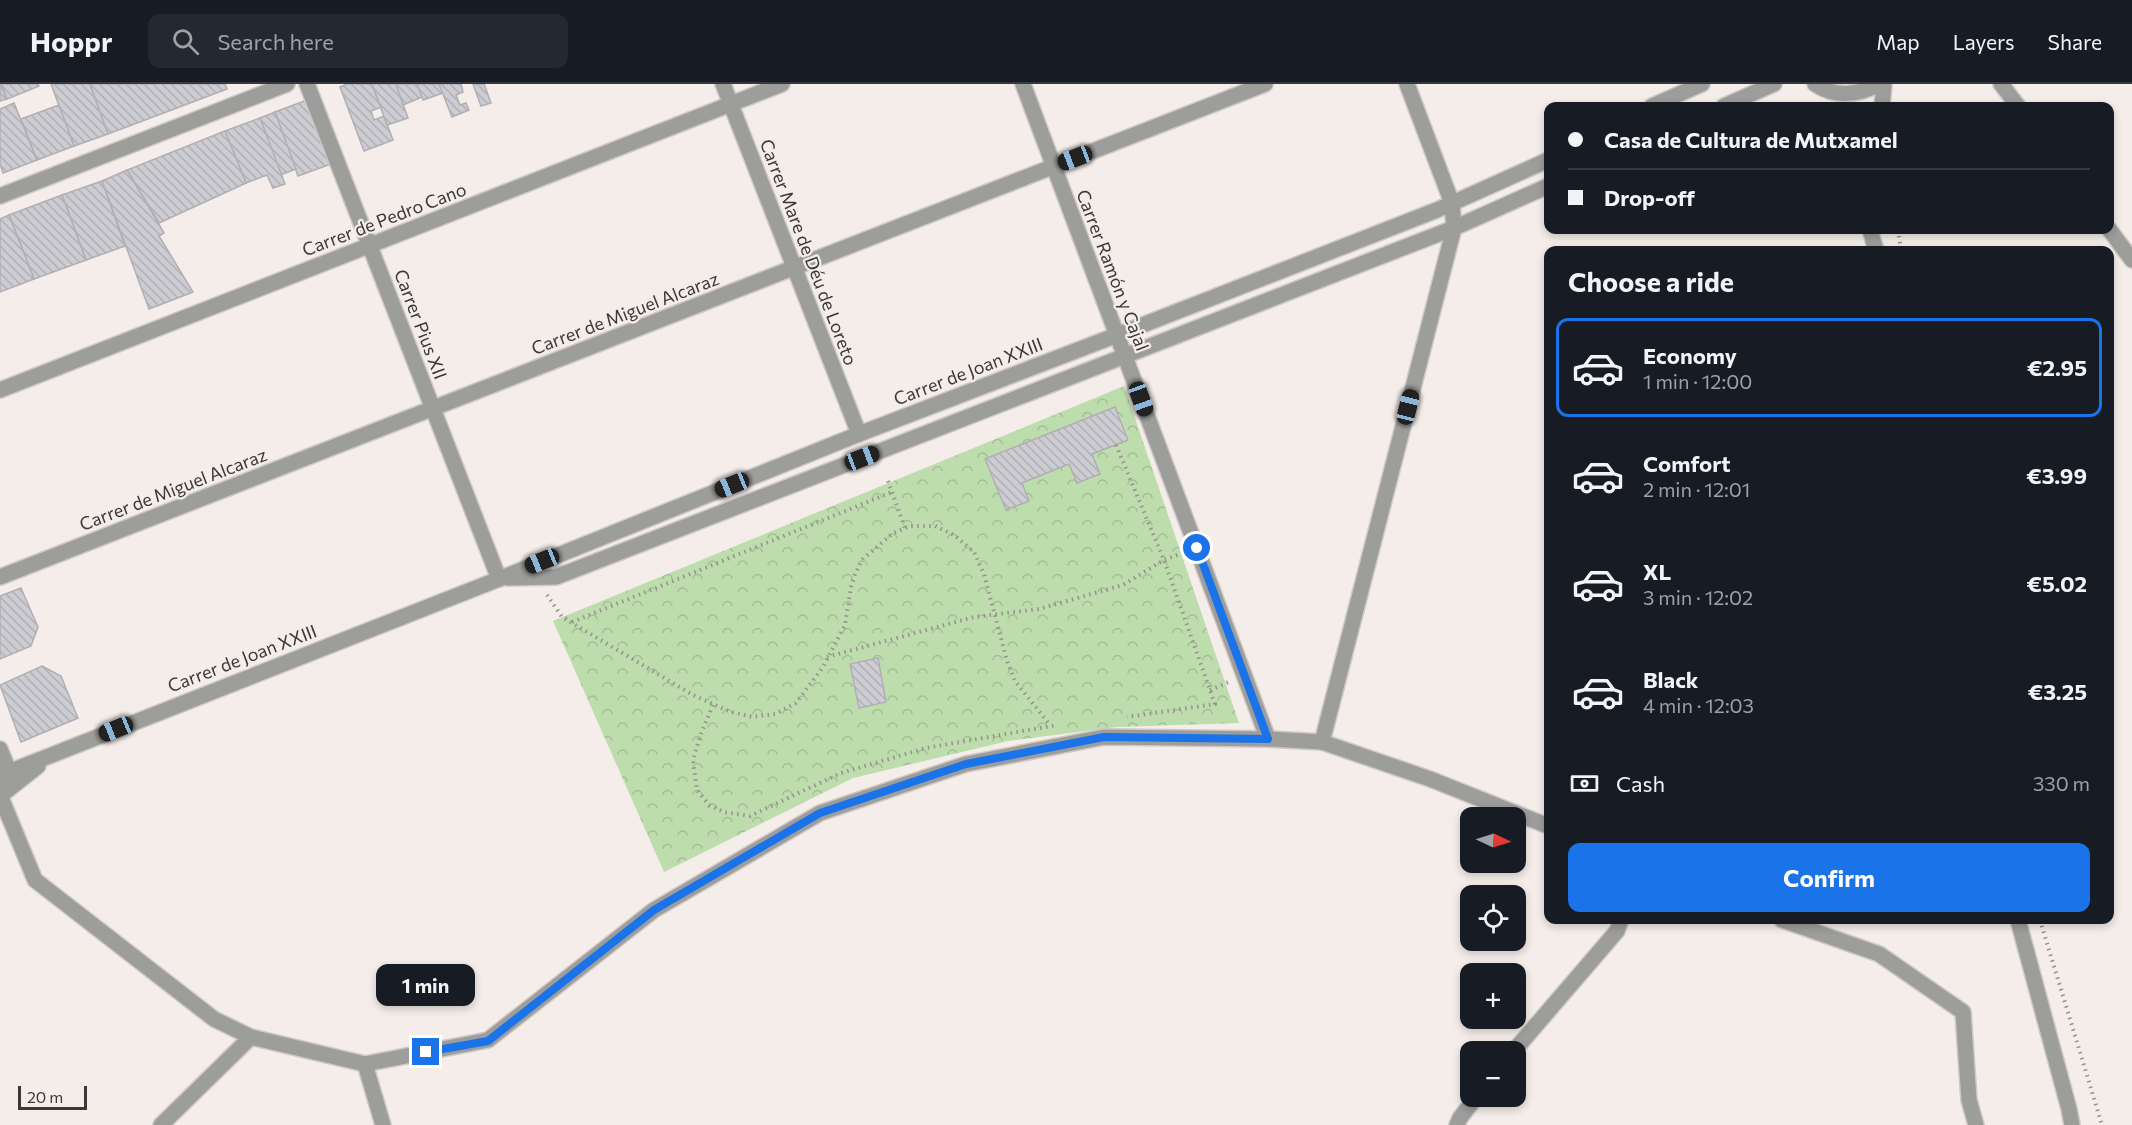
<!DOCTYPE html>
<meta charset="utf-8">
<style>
:root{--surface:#171b24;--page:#242831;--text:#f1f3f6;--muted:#9ea1a6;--line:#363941;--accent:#1a73e8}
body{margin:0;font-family:Commissioner,sans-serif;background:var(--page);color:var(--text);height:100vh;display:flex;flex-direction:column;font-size:22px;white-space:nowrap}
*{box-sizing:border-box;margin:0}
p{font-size:20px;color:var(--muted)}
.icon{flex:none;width:33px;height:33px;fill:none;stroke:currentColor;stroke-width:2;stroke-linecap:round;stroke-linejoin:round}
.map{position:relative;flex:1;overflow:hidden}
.details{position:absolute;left:1544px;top:162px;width:570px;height:678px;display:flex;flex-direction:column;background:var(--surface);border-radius:12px;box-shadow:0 3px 9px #0003}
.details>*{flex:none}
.banner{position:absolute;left:1544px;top:18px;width:570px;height:132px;border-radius:12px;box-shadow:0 3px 9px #0003;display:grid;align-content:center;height:132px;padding:0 24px;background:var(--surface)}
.needle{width:39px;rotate:94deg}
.tools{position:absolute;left:1460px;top:723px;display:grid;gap:12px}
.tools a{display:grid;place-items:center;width:66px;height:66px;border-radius:12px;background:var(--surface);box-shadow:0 3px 9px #0003;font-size:30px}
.scale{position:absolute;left:18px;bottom:15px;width:69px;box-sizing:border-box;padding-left:6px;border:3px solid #3b3837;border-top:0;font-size:16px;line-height:21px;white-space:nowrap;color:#3b3837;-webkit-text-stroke:4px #f4edea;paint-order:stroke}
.end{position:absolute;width:27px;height:27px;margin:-14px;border:8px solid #1a73e8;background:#fff;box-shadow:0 0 0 3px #fff}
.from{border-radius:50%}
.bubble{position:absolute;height:42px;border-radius:12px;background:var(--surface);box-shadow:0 3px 9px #0003;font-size:20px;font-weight:700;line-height:42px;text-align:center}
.car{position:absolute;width:18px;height:36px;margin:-18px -9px;border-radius:8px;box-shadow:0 0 4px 2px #0007;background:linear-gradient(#222 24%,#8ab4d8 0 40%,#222 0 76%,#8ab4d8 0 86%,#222 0)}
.banner b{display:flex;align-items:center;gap:21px;height:57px;font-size:22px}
.banner b+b{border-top:2px solid var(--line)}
.banner i{width:15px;height:15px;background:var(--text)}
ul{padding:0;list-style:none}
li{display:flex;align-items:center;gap:18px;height:99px;margin:0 12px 9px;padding:0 12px;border:3px solid transparent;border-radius:12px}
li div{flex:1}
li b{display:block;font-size:22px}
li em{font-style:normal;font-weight:700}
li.active{border-color:var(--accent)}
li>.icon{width:54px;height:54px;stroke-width:1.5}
h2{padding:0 24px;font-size:27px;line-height:72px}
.pay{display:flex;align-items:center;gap:15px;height:66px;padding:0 24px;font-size:22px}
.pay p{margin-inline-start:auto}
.primary-button{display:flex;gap:12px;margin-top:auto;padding:12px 24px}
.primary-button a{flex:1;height:69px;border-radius:12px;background:var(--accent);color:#fff;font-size:24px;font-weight:700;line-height:69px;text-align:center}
header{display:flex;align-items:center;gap:36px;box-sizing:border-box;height:84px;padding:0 30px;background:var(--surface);border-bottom:2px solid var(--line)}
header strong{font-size:28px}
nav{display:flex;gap:33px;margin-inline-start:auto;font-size:21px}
.search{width:420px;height:54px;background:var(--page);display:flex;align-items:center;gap:15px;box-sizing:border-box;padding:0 21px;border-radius:12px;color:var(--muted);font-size:22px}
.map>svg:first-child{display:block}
.forest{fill:url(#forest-crowns)}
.building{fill:url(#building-back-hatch);stroke:#b0afb5;stroke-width:1.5}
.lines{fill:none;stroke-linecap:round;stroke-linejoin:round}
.minor-casing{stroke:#cfc9c6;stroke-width:18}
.path{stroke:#96918f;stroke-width:4;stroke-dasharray:1.5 4.5;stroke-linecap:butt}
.minor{stroke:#9d9d9b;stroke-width:15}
.route{stroke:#1a73e8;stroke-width:8}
.labels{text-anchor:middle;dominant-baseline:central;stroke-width:4.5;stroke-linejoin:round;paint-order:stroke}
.street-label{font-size:18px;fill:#3b3837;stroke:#f4edea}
</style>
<header>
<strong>Hoppr</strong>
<div class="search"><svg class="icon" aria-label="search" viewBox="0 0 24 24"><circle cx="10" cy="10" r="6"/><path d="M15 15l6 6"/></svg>Search here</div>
<nav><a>Map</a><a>Layers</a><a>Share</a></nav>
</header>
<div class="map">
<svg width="2132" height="1041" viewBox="0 0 2132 1041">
<defs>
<pattern id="forest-crowns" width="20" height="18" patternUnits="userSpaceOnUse" patternTransform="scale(1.5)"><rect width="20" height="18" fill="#bdddad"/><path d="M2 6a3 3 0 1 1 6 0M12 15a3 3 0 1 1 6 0" fill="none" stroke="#a3be95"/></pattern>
<pattern id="building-back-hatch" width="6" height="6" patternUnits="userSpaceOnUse" patternTransform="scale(1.5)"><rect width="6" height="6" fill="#cdccd2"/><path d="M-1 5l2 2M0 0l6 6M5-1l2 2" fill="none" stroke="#b1b0b5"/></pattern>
</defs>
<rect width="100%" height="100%" fill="#f4edea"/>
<!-- forest -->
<polygon class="forest" points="1124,302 1239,639 1117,643 1008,657 853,694 664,788 553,537"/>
<!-- building -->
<g class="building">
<polygon points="0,0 7,15 0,17"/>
<polygon points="1,0 38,0 39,2 7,15"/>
<polygon points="51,0 90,0 108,50 74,62"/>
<polygon points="90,0 225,0 227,5 108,50"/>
<polygon points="347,0 372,0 381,23 371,27 374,36 384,32 393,56 364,67 340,3"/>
<polygon points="372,0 396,0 408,34 387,41"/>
<polygon points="396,0 417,0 422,13 403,21"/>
<polygon points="417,0 439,0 443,9 423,16"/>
<polygon points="439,0 461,0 463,8 456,11 460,21 466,19 469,26 452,33"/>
<polygon points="473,0 484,0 491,19 481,22"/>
<polygon points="307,16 331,80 298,92 275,28"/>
<polygon points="14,19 37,76 3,89 0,80 0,25"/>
<polygon points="59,21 74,62 37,76 21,35"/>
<polygon points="275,28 296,85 280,91 260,34"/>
<polygon points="260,34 285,100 273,104 267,91 246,99 225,47"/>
<polygon points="225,47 246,99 159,139 127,86"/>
<polygon points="127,86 164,149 159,152 193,208 149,225 102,97"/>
<polygon points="102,97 125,162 86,176 62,111"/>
<polygon points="62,111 86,176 34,195 9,131"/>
<polygon points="9,131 34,195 0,208 0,135"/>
<polygon points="1115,323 1128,356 1092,370 1100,390 1077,399 1069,380 1022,399 1029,417 1006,426 985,375"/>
<polygon points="21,504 38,543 31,562 0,575 0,512"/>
<polygon points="878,574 886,618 859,624 850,580"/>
<polygon points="42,582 61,592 78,634 21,658 0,601"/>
</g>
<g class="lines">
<!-- minor casing -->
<g class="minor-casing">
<g id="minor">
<polyline points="307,0 499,495"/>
<polyline points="723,0 859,350"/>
<polyline points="1023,0 1268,655"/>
<path d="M1815 0C1835 14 1859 11 1879 0"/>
<polyline points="2001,0 2018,22"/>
<polyline points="1652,22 1702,0"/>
<polyline points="1724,22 1774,0"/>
<polyline points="1882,22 1884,0"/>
<polyline points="0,112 287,0"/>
<polyline points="2109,145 2132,176"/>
<polyline points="1870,146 1876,166"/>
<polyline points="0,306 782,0"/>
<polyline points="0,493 1265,0"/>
<polyline points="508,494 556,493 1454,144 1452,119 1407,0"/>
<polyline points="1322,658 1454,144 1548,102"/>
<polyline points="0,665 9,687"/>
<polyline points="9,687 0,711 35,796 214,935 251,953 365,980 488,956 654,826 820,729 966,680 1104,653 1268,655 1322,658 1430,695 1548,742"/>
<polyline points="1,691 499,495 859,350 1117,251 1437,126 1548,76"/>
<polyline points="0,712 38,682"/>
<polyline points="1782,836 1879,870 1963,928 1969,1016 1976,1041"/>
<polyline points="2018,836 2069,1025 2072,1041"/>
<polyline points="1513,968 1617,847 1621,836"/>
<polyline points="365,980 383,1041"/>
<polyline points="161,1041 251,953"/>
<polyline points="1457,1041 1460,1034 1477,1012"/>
</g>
</g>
<!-- path -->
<g class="path">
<polyline points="1898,146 1901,166"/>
<polyline points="1116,361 1164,476 1215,620 1127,633"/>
<polyline points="888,397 905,444"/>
<polyline points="547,511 562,533 693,611 728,627 752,633 775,630 796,619 823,583 845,541 851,503 855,490 863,475 893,449 910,442 935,442 954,451 974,468 984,490 1007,577 1015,597 1050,641"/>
<polyline points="572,538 892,408"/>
<polyline points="827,573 974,533 1039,525 1123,501 1164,476 1180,470"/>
<polyline points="1210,606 1229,598"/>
<polyline points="713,621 700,652 693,677 697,706 709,721 724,728 750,732 841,689 926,664 1057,641"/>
<polyline points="2040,836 2102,1041"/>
</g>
<!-- minor -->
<use href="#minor" class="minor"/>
</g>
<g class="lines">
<!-- route -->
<polyline class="route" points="426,968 488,957 654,826 820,729 966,680 1104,653 1268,655 1197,464"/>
</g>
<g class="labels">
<!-- street labels -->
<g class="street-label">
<text transform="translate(384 135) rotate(-21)">Carrer de Pedro Cano</text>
<text transform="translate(809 168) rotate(69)">Carrer Mare de Déu de Loreto</text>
<text transform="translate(1113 186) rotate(69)">Carrer Ramón y Cajal</text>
<text transform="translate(625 229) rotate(-21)">Carrer de Miguel Alcaraz</text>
<text transform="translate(421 240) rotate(69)">Carrer Pius XII</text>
<text transform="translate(968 287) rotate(-21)">Carrer de Joan XXIII</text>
<text transform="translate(173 405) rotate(-21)">Carrer de Miguel Alcaraz</text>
<text transform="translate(242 574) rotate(-21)">Carrer de Joan XXIII</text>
</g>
</g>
</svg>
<div class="tools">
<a><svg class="needle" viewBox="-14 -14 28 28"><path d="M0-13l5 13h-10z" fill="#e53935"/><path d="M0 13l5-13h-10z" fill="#9ea1a6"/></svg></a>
<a><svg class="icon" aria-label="locate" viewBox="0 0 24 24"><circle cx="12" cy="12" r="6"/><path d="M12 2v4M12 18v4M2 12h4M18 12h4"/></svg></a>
<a>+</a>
<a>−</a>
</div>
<div class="scale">20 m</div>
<i class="end from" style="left:1197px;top:464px"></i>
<i class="end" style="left:426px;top:968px"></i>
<div class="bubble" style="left:376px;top:880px;width:99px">1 min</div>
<i class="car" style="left:1075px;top:74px;rotate:249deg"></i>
<i class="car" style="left:1141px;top:315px;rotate:160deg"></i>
<i class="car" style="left:1408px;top:323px;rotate:14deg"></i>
<i class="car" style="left:862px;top:374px;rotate:69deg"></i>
<i class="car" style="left:732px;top:401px;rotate:248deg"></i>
<i class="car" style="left:542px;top:477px;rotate:248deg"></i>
<i class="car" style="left:116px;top:645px;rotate:248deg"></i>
<div class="banner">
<b><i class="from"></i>Casa de Cultura de Mutxamel</b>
<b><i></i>Drop-off</b>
</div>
<section class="details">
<h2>Choose a ride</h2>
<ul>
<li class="active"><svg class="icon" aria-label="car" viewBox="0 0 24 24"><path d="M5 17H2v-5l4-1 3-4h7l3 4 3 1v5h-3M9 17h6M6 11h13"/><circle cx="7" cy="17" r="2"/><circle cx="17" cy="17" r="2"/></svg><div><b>Economy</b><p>1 min · 12:00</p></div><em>€2.95</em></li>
<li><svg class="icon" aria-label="car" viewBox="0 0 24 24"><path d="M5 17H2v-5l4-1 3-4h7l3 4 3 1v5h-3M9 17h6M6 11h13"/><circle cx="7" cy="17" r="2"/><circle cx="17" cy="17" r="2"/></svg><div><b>Comfort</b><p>2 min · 12:01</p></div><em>€3.99</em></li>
<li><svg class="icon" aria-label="car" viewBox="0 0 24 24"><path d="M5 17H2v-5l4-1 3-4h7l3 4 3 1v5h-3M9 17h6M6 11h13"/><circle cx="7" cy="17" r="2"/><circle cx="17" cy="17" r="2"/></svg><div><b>XL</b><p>3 min · 12:02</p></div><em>€5.02</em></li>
<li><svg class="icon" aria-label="car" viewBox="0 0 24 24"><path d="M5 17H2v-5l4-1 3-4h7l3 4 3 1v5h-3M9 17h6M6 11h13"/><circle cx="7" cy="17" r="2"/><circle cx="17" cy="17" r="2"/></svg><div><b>Black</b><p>4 min · 12:03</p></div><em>€3.25</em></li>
</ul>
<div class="pay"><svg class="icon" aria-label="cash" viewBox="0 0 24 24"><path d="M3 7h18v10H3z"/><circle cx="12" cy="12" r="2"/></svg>Cash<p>330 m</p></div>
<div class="primary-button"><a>Confirm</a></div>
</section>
</div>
